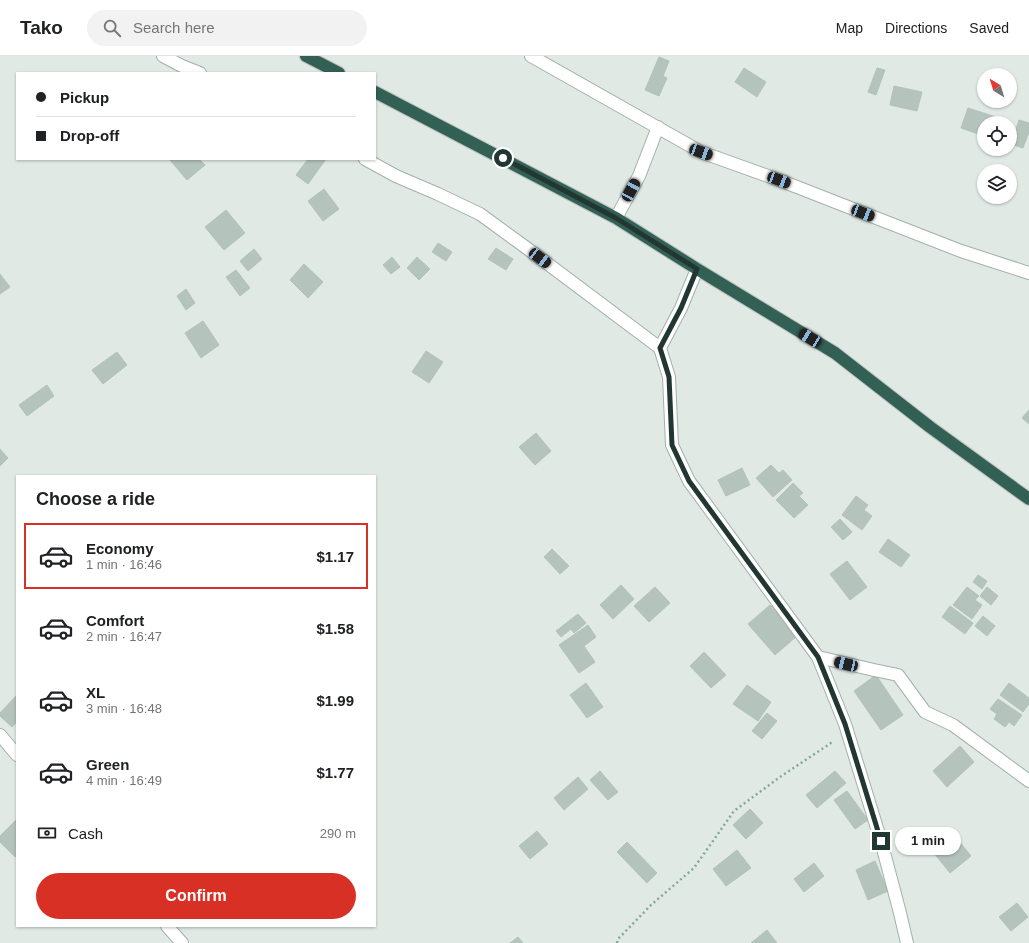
<!DOCTYPE html>
<meta charset="utf-8">
<style>
:root{--surface:#fff;--page:#f2f2f2;--text:#202124;--muted:#757577;--line:#e0e0e0;--accent:#d93025}
body{margin:0;font-family:Helvetica,sans-serif;background:var(--page);color:var(--text);height:100vh;display:flex;flex-direction:column;font-size:15px;white-space:nowrap}
*{box-sizing:border-box;margin:0}
p{font-size:13px;color:var(--muted)}
.icon{flex:none;width:22px;height:22px;fill:none;stroke:currentColor;stroke-width:2;stroke-linecap:round;stroke-linejoin:round}
.map{position:relative;flex:1;overflow:hidden}
.side{position:absolute;left:16px;top:419px;width:360px;height:452px;display:flex;flex-direction:column;background:var(--surface);border-radius:0px;box-shadow:0 1px 3px #0004}
.side>*{flex:none}
.banner{position:absolute;left:16px;top:16px;width:360px;height:88px;border-radius:0px;box-shadow:0 1px 3px #0004;display:grid;align-content:center;height:88px;padding:0 20px;background:var(--surface)}
.needle{width:26px;rotate:322deg}
.tools{position:absolute;left:977px;top:12px;display:grid;gap:8px}
.tools a{display:grid;place-items:center;width:40px;height:40px;border-radius:50%;background:var(--surface);box-shadow:0 1px 3px #0004;font-size:20px}
.end{position:absolute;width:18px;height:18px;margin:-9px;border:5px solid #223731;background:#fff;box-shadow:0 0 0 2px #fff}
.from{border-radius:50%}
.bubble{position:absolute;height:28px;border-radius:14px;background:var(--surface);box-shadow:0 1px 3px #0004;font-size:13px;font-weight:600;line-height:28px;text-align:center}
.car{position:absolute;width:12px;height:24px;margin:-12px -6px;border-radius:5px;box-shadow:0 0 3px 1px #0007;background:linear-gradient(#222 24%,#8ab4d8 0 40%,#222 0 76%,#8ab4d8 0 86%,#222 0)}
.banner b{display:flex;align-items:center;gap:14px;height:38px;font-size:15px}
.banner b+b{border-top:1px solid var(--line)}
.banner i{width:10px;height:10px;background:var(--text)}
ul{padding:0;list-style:none}
li{display:flex;align-items:center;gap:12px;height:66px;margin:0 8px 6px;padding:0 12px;border:2px solid transparent;border-radius:0px}
li div{flex:1}
li b{display:block;font-size:15px}
li em{font-style:normal;font-weight:600}
li.on{border-color:var(--accent)}
li>.icon{width:36px;height:36px;stroke-width:1.5}
h2{padding:0 20px;font-size:18px;line-height:48px}
.pay{display:flex;align-items:center;gap:10px;height:44px;padding:0 20px;font-size:15px}
.pay p{margin-inline-start:auto}
.button{display:flex;gap:8px;margin-top:auto;padding:8px 20px}
.button a{flex:1;height:46px;border-radius:24px;background:var(--accent);color:#fff;font-size:16px;font-weight:600;line-height:46px;text-align:center}
header{display:flex;align-items:center;gap:24px;box-sizing:border-box;height:56px;padding:0 20px;background:var(--surface);border-bottom:1px solid var(--line)}
header strong{font-size:19px}
nav{display:flex;gap:22px;margin-inline-start:auto;font-size:14px}
.search{width:280px;height:36px;background:var(--page);display:flex;align-items:center;gap:10px;box-sizing:border-box;padding:0 14px;border-radius:22px;color:var(--muted);font-size:15px}
.map>svg:first-child{display:block}
.building{fill:#b5c3bd;stroke:#b3c2bb}
.lines{fill:none;stroke-linecap:round;stroke-linejoin:round}
.street-casing{stroke:#a3b0ab;stroke-width:14}
.highway-casing{stroke:#bdc3c1;stroke-width:14}
.path{stroke:#83a99c;stroke-width:2.5;stroke-dasharray:2 3;stroke-linecap:butt}
.street{stroke:#fff;stroke-width:12}
.highway{stroke:#326055;stroke-width:12}
.route{stroke:#223731;stroke-width:5}
</style>
<header>
<strong>Tako</strong>
<div class="search"><svg class="icon" aria-label="search" viewBox="0 0 24 24"><circle cx="10" cy="10" r="6"/><path d="M15 15l6 6"/></svg>Search here</div>
<nav><a>Map</a><a>Directions</a><a>Saved</a></nav>
</header>
<div class="map">
<svg width="1029" height="887" viewBox="0 0 1029 887">
<rect width="100%" height="100%" fill="#e0e9e4"/>
<!-- building -->
<g class="building">
<polygon points="659,1 669,5 663,20 667,22 659,40 645,34"/>
<polygon points="744,12 766,26 757,41 735,26"/>
<polygon points="877,12 885,14 876,39 868,36"/>
<polygon points="894,30 922,36 917,55 890,49"/>
<polygon points="968,52 1002,63 1000,67 984,67 984,80 961,72"/>
<polygon points="1019,64 1029,67 1029,76 1023,92 1011,88"/>
<polygon points="172,103 199,103 205,109 187,124 170,104"/>
<polygon points="308,103 326,103 308,128 296,119"/>
<polygon points="324,133 339,153 323,165 308,145"/>
<polygon points="226,154 245,177 224,194 205,171"/>
<polygon points="438,187 452,196 446,205 432,196"/>
<polygon points="496,192 513,203 506,214 488,203"/>
<polygon points="254,193 262,203 248,215 240,205"/>
<polygon points="392,201 400,211 391,218 383,209"/>
<polygon points="417,201 430,213 419,224 407,212"/>
<polygon points="304,208 323,226 308,242 290,224"/>
<polygon points="236,214 250,232 240,240 226,221"/>
<polygon points="0,218 10,231 0,238"/>
<polygon points="186,233 195,247 186,254 177,240"/>
<polygon points="203,265 219,289 201,302 185,277"/>
<polygon points="426,295 443,306 429,327 412,316"/>
<polygon points="117,296 127,309 103,328 92,314"/>
<polygon points="47,329 54,340 27,360 19,349"/>
<polygon points="1029,354 1029,368 1022,362"/>
<polygon points="536,377 551,395 535,409 519,391"/>
<polygon points="0,393 8,402 0,410"/>
<polygon points="771,409 779,417 783,414 792,424 773,441 756,422"/>
<polygon points="742,412 750,429 726,440 718,424"/>
<polygon points="793,427 803,437 799,440 808,449 794,462 776,444"/>
<polygon points="856,440 868,449 864,454 872,460 862,474 842,459"/>
<polygon points="840,463 852,476 843,484 831,471"/>
<polygon points="888,483 910,499 901,511 879,496"/>
<polygon points="552,493 569,510 560,518 544,501"/>
<polygon points="847,505 867,531 850,544 830,518"/>
<polygon points="978,519 987,525 982,533 973,526"/>
<polygon points="621,529 634,543 613,563 600,549"/>
<polygon points="655,531 670,547 649,566 634,550"/>
<polygon points="967,531 979,540 975,544 982,549 972,563 953,549"/>
<polygon points="987,531 998,540 991,549 980,540"/>
<polygon points="770,549 797,580 775,599 748,568"/>
<polygon points="950,550 973,567 965,578 942,561"/>
<polygon points="578,558 586,567 574,577 571,573 561,581 556,575"/>
<polygon points="983,560 995,570 987,580 975,570"/>
<polygon points="588,569 596,581 584,590 595,606 579,617 559,589"/>
<polygon points="704,596 726,619 711,632 690,610"/>
<polygon points="876,619 903,659 881,674 854,635"/>
<polygon points="586,627 603,651 587,662 570,639"/>
<polygon points="1009,627 1029,642 1029,648 1023,656 1000,639"/>
<polygon points="747,629 771,646 758,665 733,648"/>
<polygon points="17,639 17,666 12,671 0,660 0,657"/>
<polygon points="998,643 1022,659 1014,670 1009,666 1005,671 994,663 997,658 990,653"/>
<polygon points="767,657 777,665 762,683 752,675"/>
<polygon points="960,690 974,706 947,731 933,715"/>
<polygon points="600,715 618,736 608,744 590,724"/>
<polygon points="835,715 846,727 817,752 806,739"/>
<polygon points="578,721 588,733 564,754 554,742"/>
<polygon points="847,735 868,764 855,773 834,744"/>
<polygon points="750,753 763,767 746,783 733,769"/>
<polygon points="16,764 17,765 17,799 15,801 0,786 0,780"/>
<polygon points="950,774 971,800 950,817 929,791"/>
<polygon points="537,775 548,788 530,803 519,790"/>
<polygon points="627,786 657,817 647,827 617,796"/>
<polygon points="737,794 751,812 726,830 713,813"/>
<polygon points="875,805 888,835 868,844 856,814"/>
<polygon points="814,807 824,820 804,836 794,823"/>
<polygon points="1017,847 1028,861 1011,875 999,861"/>
<polygon points="767,874 777,887 751,887"/>
<polygon points="518,881 523,887 510,887"/>
</g>
<g class="lines">
<!-- street casing -->
<g class="street-casing">
<g id="street">
<polyline points="163,0 182,10 200,17"/>
<polyline points="531,0 701,96 779,124 961,195 1029,217"/>
<polyline points="365,103 396,120 438,138 480,158 528,193 660,292"/>
<polyline points="616,162 639,120 658,71"/>
<polyline points="697,213 681,252 660,292 669,321 672,389 689,425 818,601 845,668 881,785 900,857 907,887"/>
<polyline points="818,601 874,614 898,619 925,656 953,669 1029,725"/>
<polyline points="0,679 17,699"/>
<polyline points="167,870 182,887"/>
</g>
</g>
<!-- highway casing -->
<g class="highway-casing">
<g id="highway">
<polyline points="306,0 339,17"/>
<polyline points="375,36 616,162 697,213 835,297 930,371 1029,443"/>
</g>
</g>
<!-- path -->
<polyline class="path" points="617,887 618,883 651,849 694,812 734,755 780,721 834,685"/>
<!-- street -->
<use href="#street" class="street"/>
<!-- highway -->
<use href="#highway" class="highway"/>
</g>
<g class="lines">
<!-- route -->
<polyline class="route" points="503,102 616,162 697,213 681,252 660,292 669,321 672,389 689,425 818,601 845,668 881,785"/>
</g>
</svg>
<div class="tools">
<a><svg class="needle" viewBox="-14 -14 28 28"><path d="M0-13l5 13h-10z" fill="#e53935"/><path d="M0 13l5-13h-10z" fill="#757577"/></svg></a>
<a><svg class="icon" aria-label="locate" viewBox="0 0 24 24"><circle cx="12" cy="12" r="6"/><path d="M12 2v4M12 18v4M2 12h4M18 12h4"/></svg></a>
<a><svg class="icon" aria-label="layers" viewBox="0 0 24 24"><path d="M12 4l9 5-9 5-9-5zM3 14l9 5 9-5"/></svg></a>
</div>
<i class="end from" style="left:503px;top:102px"></i>
<i class="end" style="left:881px;top:785px"></i>
<div class="bubble" style="left:895px;top:771px;width:66px">1 min</div>
<i class="car" style="left:701px;top:96px;rotate:110deg"></i>
<i class="car" style="left:779px;top:124px;rotate:111deg"></i>
<i class="car" style="left:631px;top:134px;rotate:29deg"></i>
<i class="car" style="left:863px;top:157px;rotate:111deg"></i>
<i class="car" style="left:540px;top:202px;rotate:127deg"></i>
<i class="car" style="left:810px;top:282px;rotate:301deg"></i>
<i class="car" style="left:846px;top:608px;rotate:283deg"></i>
<div class="banner">
<b><i class="from"></i>Pickup</b>
<b><i></i>Drop-off</b>
</div>
<section class="side">
<h2>Choose a ride</h2>
<ul>
<li class="on"><svg class="icon" aria-label="car" viewBox="0 0 24 24"><path d="M5 17H2v-5l4-1 3-4h7l3 4 3 1v5h-3M9 17h6M6 11h13"/><circle cx="7" cy="17" r="2"/><circle cx="17" cy="17" r="2"/></svg><div><b>Economy</b><p>1 min · 16:46</p></div><em>$1.17</em></li>
<li><svg class="icon" aria-label="car" viewBox="0 0 24 24"><path d="M5 17H2v-5l4-1 3-4h7l3 4 3 1v5h-3M9 17h6M6 11h13"/><circle cx="7" cy="17" r="2"/><circle cx="17" cy="17" r="2"/></svg><div><b>Comfort</b><p>2 min · 16:47</p></div><em>$1.58</em></li>
<li><svg class="icon" aria-label="car" viewBox="0 0 24 24"><path d="M5 17H2v-5l4-1 3-4h7l3 4 3 1v5h-3M9 17h6M6 11h13"/><circle cx="7" cy="17" r="2"/><circle cx="17" cy="17" r="2"/></svg><div><b>XL</b><p>3 min · 16:48</p></div><em>$1.99</em></li>
<li><svg class="icon" aria-label="car" viewBox="0 0 24 24"><path d="M5 17H2v-5l4-1 3-4h7l3 4 3 1v5h-3M9 17h6M6 11h13"/><circle cx="7" cy="17" r="2"/><circle cx="17" cy="17" r="2"/></svg><div><b>Green</b><p>4 min · 16:49</p></div><em>$1.77</em></li>
</ul>
<div class="pay"><svg class="icon" aria-label="cash" viewBox="0 0 24 24"><path d="M3 7h18v10H3z"/><circle cx="12" cy="12" r="2"/></svg>Cash<p>290 m</p></div>
<div class="button"><a>Confirm</a></div>
</section>
</div>
